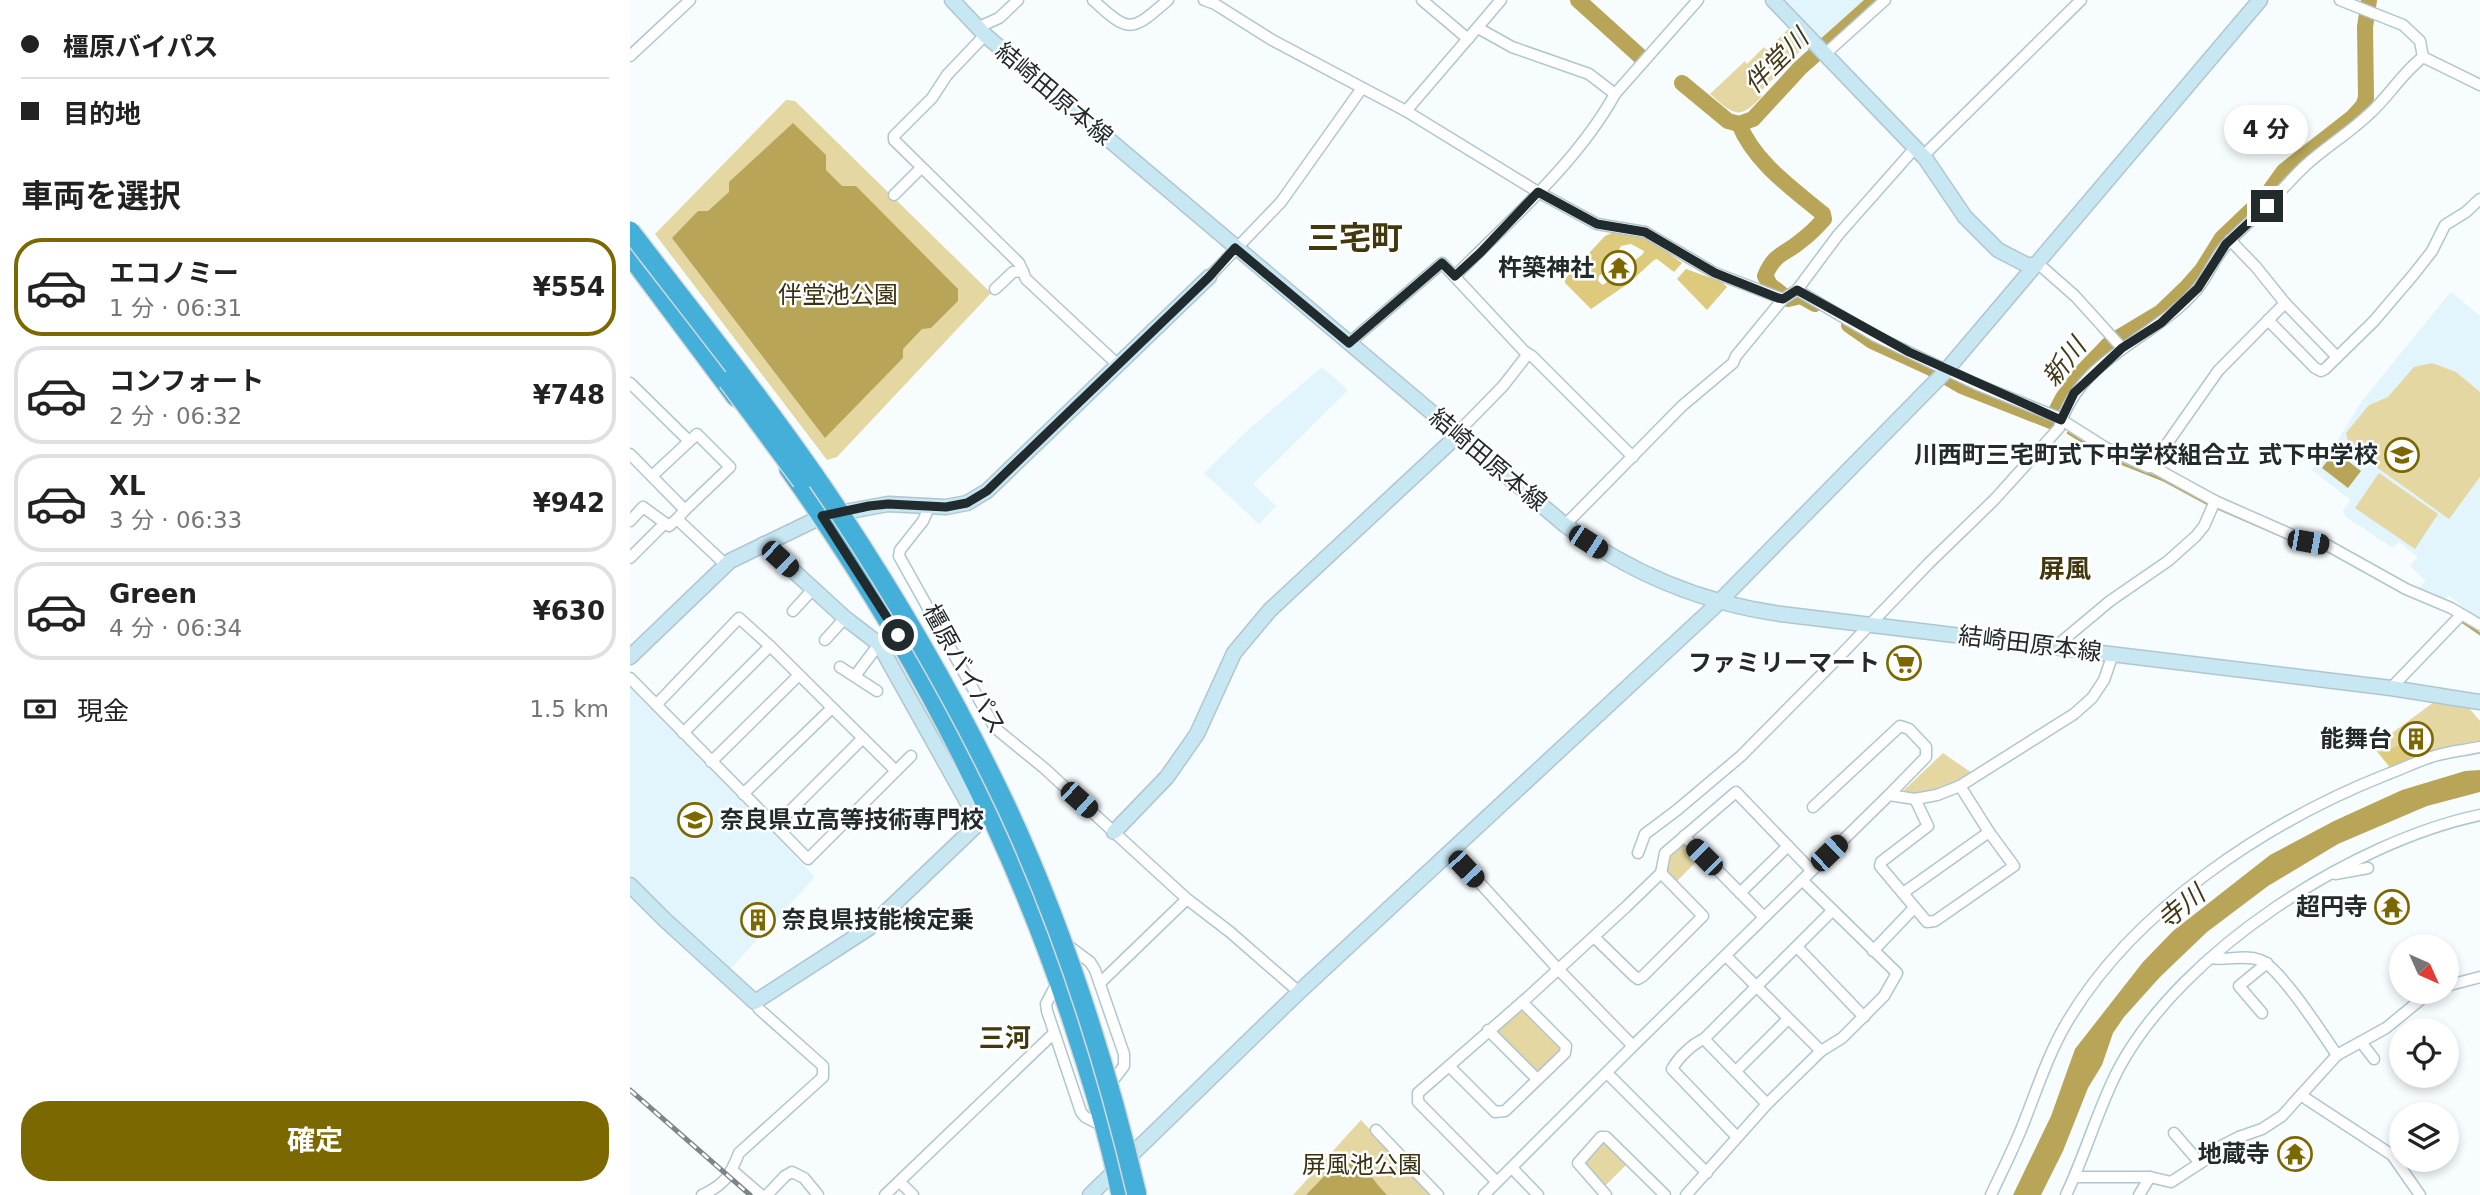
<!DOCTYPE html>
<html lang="ja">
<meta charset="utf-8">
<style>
:root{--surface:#fff;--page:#f2f2f2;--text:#222;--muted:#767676;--line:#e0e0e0;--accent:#7c6800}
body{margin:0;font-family:"DejaVu Sans","Noto Sans JP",sans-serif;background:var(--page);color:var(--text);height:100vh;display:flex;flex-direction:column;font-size:26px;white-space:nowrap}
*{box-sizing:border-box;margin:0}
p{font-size:23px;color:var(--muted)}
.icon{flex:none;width:38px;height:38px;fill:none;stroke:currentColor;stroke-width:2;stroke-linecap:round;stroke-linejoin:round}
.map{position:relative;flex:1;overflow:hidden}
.sheet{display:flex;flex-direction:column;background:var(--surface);width:630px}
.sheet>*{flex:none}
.hud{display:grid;align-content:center;height:154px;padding:0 21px;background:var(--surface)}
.needle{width:46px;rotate:135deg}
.tools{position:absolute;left:1759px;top:934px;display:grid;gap:14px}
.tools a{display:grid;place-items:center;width:70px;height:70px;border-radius:50%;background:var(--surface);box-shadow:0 4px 10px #0003;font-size:35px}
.end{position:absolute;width:32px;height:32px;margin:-16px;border:9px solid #212a2d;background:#fff;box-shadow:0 0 0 4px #fff}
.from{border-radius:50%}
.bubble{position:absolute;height:49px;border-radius:24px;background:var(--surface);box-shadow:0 4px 10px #0003;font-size:23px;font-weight:700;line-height:49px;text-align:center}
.car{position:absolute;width:21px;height:42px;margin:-21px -10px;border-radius:9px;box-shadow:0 0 5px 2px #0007;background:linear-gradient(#222 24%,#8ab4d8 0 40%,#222 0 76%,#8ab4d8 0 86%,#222 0)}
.hud b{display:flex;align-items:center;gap:24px;height:66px;font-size:26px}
.hud b+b{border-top:2px solid var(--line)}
.hud i{width:18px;height:18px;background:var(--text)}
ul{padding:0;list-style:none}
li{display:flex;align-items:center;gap:21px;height:98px;margin:0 14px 10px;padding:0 7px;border:4px solid var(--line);border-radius:28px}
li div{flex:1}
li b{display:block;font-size:26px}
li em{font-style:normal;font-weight:700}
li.on{border-color:var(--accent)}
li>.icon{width:63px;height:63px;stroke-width:1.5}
h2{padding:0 21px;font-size:32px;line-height:84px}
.pay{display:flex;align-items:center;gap:18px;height:77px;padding:0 21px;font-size:26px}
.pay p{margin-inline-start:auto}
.button{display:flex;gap:14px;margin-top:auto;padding:14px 21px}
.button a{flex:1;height:80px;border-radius:28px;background:var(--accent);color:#fff;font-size:28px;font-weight:700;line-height:80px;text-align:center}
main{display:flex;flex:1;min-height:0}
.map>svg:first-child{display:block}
.built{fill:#e2f4fc}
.green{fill:#e4d7a2}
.forest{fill:#deca7d;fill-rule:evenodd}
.water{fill:#b8a558}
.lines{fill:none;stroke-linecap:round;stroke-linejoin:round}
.stream{stroke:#b8a558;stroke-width:2.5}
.river{stroke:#b8a558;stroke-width:16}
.street-casing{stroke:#b0c6cf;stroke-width:13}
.secondary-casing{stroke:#b0c6cf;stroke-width:17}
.highway-casing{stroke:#d7d9d9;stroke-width:22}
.street{stroke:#fff;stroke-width:10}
.secondary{stroke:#c7e7f3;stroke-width:14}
.highway{stroke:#44afd8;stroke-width:19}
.rail-casing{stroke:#7e8588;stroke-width:5}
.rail{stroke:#fff;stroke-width:2.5;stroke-dasharray:8;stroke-linecap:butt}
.highway-bridge-casing{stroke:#d7d9d9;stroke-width:22;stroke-linecap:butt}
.highway-bridge{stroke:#44afd8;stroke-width:19}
.route{stroke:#212a2d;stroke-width:9}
.labels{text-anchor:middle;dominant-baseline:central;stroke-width:5;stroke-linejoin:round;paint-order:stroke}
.street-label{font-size:24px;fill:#212a2d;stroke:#fff}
.poi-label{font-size:24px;font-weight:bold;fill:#212a2d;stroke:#fff;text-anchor:end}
.park-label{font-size:24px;fill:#39310f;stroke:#fff}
.water-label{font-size:26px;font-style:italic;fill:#423917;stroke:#fff}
.neighbourhood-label{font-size:26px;font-weight:bold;fill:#42380e;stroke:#fff}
.district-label{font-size:32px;font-weight:bold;fill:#42380e;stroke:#fff}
</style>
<main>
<section class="sheet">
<div class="hud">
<b><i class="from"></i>橿原バイパス</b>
<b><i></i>目的地</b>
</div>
<h2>車両を選択</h2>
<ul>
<li class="on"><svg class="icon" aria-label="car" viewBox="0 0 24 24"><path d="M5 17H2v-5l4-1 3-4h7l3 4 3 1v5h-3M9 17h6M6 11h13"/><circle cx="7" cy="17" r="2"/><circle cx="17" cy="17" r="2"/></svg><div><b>エコノミー</b><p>1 分 · 06:31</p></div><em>¥554</em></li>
<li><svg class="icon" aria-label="car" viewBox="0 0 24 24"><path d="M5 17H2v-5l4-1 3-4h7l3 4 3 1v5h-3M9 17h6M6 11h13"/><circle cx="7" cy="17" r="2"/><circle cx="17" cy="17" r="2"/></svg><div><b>コンフォート</b><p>2 分 · 06:32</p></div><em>¥748</em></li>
<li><svg class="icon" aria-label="car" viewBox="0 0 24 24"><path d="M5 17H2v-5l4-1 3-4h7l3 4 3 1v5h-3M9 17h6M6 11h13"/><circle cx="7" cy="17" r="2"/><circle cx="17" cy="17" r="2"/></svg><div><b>XL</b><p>3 分 · 06:33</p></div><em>¥942</em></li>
<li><svg class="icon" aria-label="car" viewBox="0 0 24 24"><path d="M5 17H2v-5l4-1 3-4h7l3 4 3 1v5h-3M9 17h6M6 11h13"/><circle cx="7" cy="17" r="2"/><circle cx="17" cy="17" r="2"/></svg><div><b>Green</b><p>4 分 · 06:34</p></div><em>¥630</em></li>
</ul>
<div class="pay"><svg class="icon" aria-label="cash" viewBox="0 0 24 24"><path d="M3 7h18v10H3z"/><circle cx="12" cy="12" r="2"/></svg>現金<p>1.5 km</p></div>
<div class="button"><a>確定</a></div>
</section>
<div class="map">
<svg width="1850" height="1195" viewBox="0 0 1850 1195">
<rect width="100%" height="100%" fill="#f7fcfe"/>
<!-- built -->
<g class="built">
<polygon points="1152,0 1235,0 1190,41"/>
<polygon points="1821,292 1850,316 1850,622 1819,595 1815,599 1808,598 1787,589 1796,581 1780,566 1788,557 1769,542 1763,548 1715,516 1713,510 1721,500 1682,470 1708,440 1732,401"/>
<polygon points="692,367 718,390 623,484 646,506 629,524 574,473 617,431"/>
<polygon points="0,683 185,877 99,970 57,935 0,875"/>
</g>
<!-- green -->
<g class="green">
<path d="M1158 29 1175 46 1129 93 1132 96C1109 121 1104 115 1080 94L1115 61 1117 64 1134 47 1137 50Z"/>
<polygon points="156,100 165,101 361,293 207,457 197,460 25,234"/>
<polygon points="1802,363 1826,372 1850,392 1850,477 1819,519 1720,448 1716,433 1739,405 1758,397 1784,367"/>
<polygon points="1749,473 1808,514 1785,549 1725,508"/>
<polygon points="1804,702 1839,708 1850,721 1850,743 1761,769 1743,747"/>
<polygon points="1313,753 1342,773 1297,795 1271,793"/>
<polygon points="1054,843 1070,858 1046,882 1035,871 1038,854"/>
<polygon points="893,1008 930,1045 930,1052 909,1072 904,1072 864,1030"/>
<polygon points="731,1120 802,1195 663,1195"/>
<polygon points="973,1140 998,1163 974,1187 954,1166 954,1160"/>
</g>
<!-- forest -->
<g class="forest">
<path d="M984 232 1016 236 1052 263 1044 272 1027 259 1024 260 999 283 961 309 935 283V279L975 236ZM1001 244 1014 251 1013 254 973 285 968 281 969 276 980 267 991 246Z"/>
<polygon points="1056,269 1092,282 1097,287 1077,310 1047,279"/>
<polygon points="1778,742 1785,759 1761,768 1749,753"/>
</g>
<!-- water -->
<g class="water">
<polygon points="163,123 196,155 196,170 212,186 226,186 328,289 328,301 301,328 292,329 273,349 273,358 195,438 42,238 68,211 78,211 99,192 99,182"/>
<polygon points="1705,451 1731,471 1718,488 1692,468"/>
<polygon points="1850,770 1850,792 1797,806 1708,844 1638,886 1577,932 1530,977 1494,1017 1483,1033 1472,1065 1458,1088 1433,1151 1411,1195 1383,1195 1421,1116 1445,1049 1513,962 1543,931 1640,855 1704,821 1772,790 1835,771"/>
<path d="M727 1159C738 1171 746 1184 757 1195H676L710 1160Z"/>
</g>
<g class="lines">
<!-- stream -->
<g class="stream">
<polyline points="1421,421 1423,423"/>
<polyline points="1438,433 1480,459 1533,480 1581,506"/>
<polyline points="1587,508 1679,548 1698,551"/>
<polyline points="1831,621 1850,634"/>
</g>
<!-- river -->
<g class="river">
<polyline points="948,0 1012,58"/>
<polyline points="1052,83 1098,121 1109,124"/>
<path d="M1109 124C1125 163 1162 188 1193 214L1194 219C1187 227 1180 234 1172 240 1155 255 1145 252 1135 276L1140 285 1158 299 1171 296 1185 304"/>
<polyline points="1109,124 1123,119 1170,68 1246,0"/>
<polyline points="1219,325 1242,341 1301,368 1332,386 1421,421 1433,398 1452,372 1481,342 1531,312 1557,287 1572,270 1592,238 1636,196 1654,171 1723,117 1733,106 1736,98 1735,27 1739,0"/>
</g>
<!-- street casing -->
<g class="street-casing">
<g id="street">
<path d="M463 0C500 34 501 32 538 0"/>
<polyline points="574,0 585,4 642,40 776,111 908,192 967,224 1015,232 1085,273 1153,299"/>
<polyline points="792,0 838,39"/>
<polyline points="1710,0 1773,25 1790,41 1793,57"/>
<polyline points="349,27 369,18 388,0"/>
<polyline points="848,28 882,47 959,74 985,94"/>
<polyline points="355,35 317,75 302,98 264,136 264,140 389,263 396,279 487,364"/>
<polyline points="1194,55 1255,0"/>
<polyline points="0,56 60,0"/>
<polyline points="1793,57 1850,85"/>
<polyline points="776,111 871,0"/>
<polyline points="1293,156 1451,0"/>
<polyline points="264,195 291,168"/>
<polyline points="1600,240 1626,267 1655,303 1707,357"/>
<polyline points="1406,265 1412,267 1445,296 1492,348"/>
<path d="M825 276C879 221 947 163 985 94L1068 0"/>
<polyline points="579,277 651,202 732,88"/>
<polyline points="365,289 383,272 393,271"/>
<polyline points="1167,290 1245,336 1346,384 1427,417 1476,448 1518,467 1523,467 1585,501 1678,542 1697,545 1776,589 1821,608 1850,625"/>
<polyline points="1638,320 1685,368 1691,371 1695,369 1744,321 1784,274 1802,251 1815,225 1836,212 1850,199"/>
<polyline points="719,343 812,263 894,351 903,357 1003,457"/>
<polyline points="0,383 59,441"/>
<polyline points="828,435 829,431 873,386 898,354"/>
<polyline points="0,454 55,510 47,519 96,565"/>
<polyline points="1523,467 1527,458 1588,371 1655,303"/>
<polyline points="22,476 67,434 100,467 55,510"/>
<polyline points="300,505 293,521 270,550 269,556 365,728 414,768 557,899 600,932 669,992"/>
<polyline points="0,521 13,507 39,526 47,519"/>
<polyline points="935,525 1052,406 1103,363 1106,356 1153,299 1167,290 1208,235 1285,148"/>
<polyline points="0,558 35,523"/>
<polyline points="163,611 183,589"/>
<polyline points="195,640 215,618"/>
<polyline points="1425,647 1480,601 1538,561 1566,536 1574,526 1585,501"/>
<polyline points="210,667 247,691"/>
<polyline points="225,676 249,644"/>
<polyline points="0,678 178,859 266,771 140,646 109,618 26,705"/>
<polyline points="1761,688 1831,615"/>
<polyline points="53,733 140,646"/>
<polyline points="81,762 169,675"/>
<polyline points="266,771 281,756"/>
<polyline points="113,794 202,708"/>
<polyline points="1285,799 1298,826 1251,862 1250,866 1297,922 1305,921 1384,866 1359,832 1330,786"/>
<polyline points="1183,807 1270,726 1279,729 1296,747 1296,757 1259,795"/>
<polyline points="145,826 233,738"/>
<polyline points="1054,836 1134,917"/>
<polyline points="820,850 928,969 1003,1046 1259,795 1285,799 1307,795 1330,786 1444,714 1462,698 1474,680 1483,654"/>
<path d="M1008 853 1015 834 1047 810 1111 756 1206 660 1299 563 1364 500 1429 428C1451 355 1524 341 1568 288 1579 274 1585 257 1597 244 1609 231 1623 219 1636 207 1649 193 1662 178 1676 165 1696 147 1719 133 1738 115 1758 98 1771 74 1793 57"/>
<polyline points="1705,874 1738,868"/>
<polyline points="1110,893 1158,846"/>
<polyline points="1273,893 1359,832"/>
<polyline points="964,937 1004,976 1008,979 1013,976 1073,916 1031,873"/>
<polyline points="436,944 460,962 465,970 494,1054 494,1066 481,1083"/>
<polyline points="1167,947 1234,1017"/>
<polyline points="1243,951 1284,908"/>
<polyline points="1096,956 1191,1051"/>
<path d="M1581 958C1597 961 1614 954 1630 960 1649 966 1694 1036 1707 1055"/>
<polyline points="428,981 416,1004 417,1011 451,1112 455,1117 475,1127"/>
<polyline points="470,983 557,899"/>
<polyline points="1816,986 1850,977"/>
<polyline points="1632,1013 1609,986 1637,963"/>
<polyline points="858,1030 907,1079"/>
<polyline points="1074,1039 1137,1104"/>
<polyline points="1731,1042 1744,1059"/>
<polyline points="819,1066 865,1112 875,1111 935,1053 936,1046 892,1002"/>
<polyline points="1106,1071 1158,1019"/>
<polyline points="977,1073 1077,1173"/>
<polyline points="1672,1096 1762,1155 1790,1195"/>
<polyline points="746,1130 808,1195"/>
<polyline points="1544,1133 1570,1163"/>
<path d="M1107 1137 1042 1069C1048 1058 1062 1044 1074 1039L1203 910"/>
<polyline points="882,1168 908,1195"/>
<polyline points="102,1170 131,1195"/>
<polyline points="1445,1177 1520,1177 1541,1182 1575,1160 1589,1147 1609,1137 1632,1129 1652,1116 1707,1055 1756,1028 1800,992"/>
<polyline points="270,1182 283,1195"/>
<polyline points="867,1182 788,1102 788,1093 897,998 997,906 1031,873 1035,853 1106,792 1181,870"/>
<path d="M72 1195C94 1185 100 1176 109 1153L193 1077V1066L129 1009 125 1002"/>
<polyline points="137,1195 155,1176 162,1172 174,1178 188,1195"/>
<polyline points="255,1195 424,1033"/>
<polyline points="854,1195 1003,1046"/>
<polyline points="976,1195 948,1163 971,1137 976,1137 1035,1195"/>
<polyline points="1056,1195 1137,1104 1191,1051 1212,1038 1254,996 1267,973 1172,880"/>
<path d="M1361 1195C1373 1169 1386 1144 1396 1117 1408 1086 1419 1053 1436 1024 1502 910 1638 821 1758 774 1775 768 1791 759 1808 755 1822 751 1836 750 1850 747"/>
<path d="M1436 1195C1456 1153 1468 1108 1489 1068 1552 951 1722 842 1850 815"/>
<polyline points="1509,1195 1520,1177"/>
</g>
</g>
<!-- secondary casing -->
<g class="secondary-casing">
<g id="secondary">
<path d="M322 0 355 35 935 525C1000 573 1072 603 1151 614L1761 688 1850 702"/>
<polyline points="1143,0 1295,158 1335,217 1368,250 1397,265 1406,265"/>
<polyline points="0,657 100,561 193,516 258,504 316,507 337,503 357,491 579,277"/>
<polyline points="484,832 537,777 567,734 604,653 640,610 828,435"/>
<polyline points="0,885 35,920 125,1002 239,928 349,823 249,644 215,618 134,544"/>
<polyline points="460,1195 669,992 1083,608 1314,373 1630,0"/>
</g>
</g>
<!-- highway casing -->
<g class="highway-casing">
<g id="highway">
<polyline points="0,255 106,397"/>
<path d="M159 469C279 638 375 820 441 1017 460 1075 479 1135 491 1195"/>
</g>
</g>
<!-- street -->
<use href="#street" class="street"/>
<!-- secondary -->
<use href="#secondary" class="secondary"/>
<!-- highway -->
<use href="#highway" class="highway"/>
<!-- rail casing -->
<g class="rail-casing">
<polyline id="rail" points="0,1090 120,1195"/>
</g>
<!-- rail -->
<use href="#rail" class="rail"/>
<!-- highway-bridge casing -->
<g class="highway-bridge-casing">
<g id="highway-bridge">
<path d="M0 231C71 324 146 416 211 515 273 609 329 706 377 808 434 931 476 1063 507 1195"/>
<polyline points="98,381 172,481"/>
</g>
</g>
<!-- highway-bridge -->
<use href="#highway-bridge" class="highway-bridge"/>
</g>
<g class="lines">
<!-- route -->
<polyline class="route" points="268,635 192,516 239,506 258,504 316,507 337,503 357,491 579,277 605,248 719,343 812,263 825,276 850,253 908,192 967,224 1015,232 1085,273 1148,298 1153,299 1167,290 1279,352 1431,420 1444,393 1492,348 1531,323 1568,288 1596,244 1637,206"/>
</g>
<!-- icons -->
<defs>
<g id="temple-ring" transform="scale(1.75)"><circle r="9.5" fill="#fff" stroke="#7c6800" stroke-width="1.5"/><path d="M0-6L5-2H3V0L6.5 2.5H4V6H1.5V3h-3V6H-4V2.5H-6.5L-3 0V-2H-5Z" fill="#7c6800"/></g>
<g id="school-ring" transform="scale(1.75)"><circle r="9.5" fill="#fff" stroke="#7c6800" stroke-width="1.5"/><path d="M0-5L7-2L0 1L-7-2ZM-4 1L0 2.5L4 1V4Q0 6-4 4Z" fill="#7c6800"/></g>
<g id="supermarket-ring" transform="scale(1.75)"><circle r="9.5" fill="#fff" stroke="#7c6800" stroke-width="1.5"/><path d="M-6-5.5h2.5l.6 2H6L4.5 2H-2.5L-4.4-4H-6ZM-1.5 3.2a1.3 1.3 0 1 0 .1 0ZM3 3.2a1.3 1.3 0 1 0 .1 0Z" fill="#7c6800"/></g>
<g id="building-ring" transform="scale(1.75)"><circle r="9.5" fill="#fff" stroke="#7c6800" stroke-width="1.5"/><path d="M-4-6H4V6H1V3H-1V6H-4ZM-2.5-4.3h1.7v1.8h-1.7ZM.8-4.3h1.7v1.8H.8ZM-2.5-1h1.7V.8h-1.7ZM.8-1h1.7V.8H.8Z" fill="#7c6800"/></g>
</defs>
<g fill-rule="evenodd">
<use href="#temple-ring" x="989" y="268"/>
<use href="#school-ring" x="1772" y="455"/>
<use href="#supermarket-ring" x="1274" y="663"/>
<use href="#building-ring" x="1786" y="739"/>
<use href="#school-ring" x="65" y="820"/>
<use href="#temple-ring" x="1762" y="907"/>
<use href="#building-ring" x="128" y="920"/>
<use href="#temple-ring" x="1665" y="1154"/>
</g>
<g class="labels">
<!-- street labels -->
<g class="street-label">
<text transform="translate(424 94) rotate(40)">結崎田原本線</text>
<text transform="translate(858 460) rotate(40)">結崎田原本線</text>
<text transform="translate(1400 644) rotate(7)">結崎田原本線</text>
<text transform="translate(334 669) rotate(61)">橿原バイパス</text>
</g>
<!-- poi labels -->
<g class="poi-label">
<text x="964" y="268">杵築神社</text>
<text x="1748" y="455">川西町三宅町式下中学校組合立 式下中学校</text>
<text x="1250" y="663">ファミリーマート</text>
<text x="1762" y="739">能舞台</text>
<text x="90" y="820" text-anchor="start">奈良県立高等技術専門校</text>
<text x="1738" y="907">超円寺</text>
<text x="152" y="920" text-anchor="start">奈良県技能検定乗</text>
<text x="1640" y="1154">地蔵寺</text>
</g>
<!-- park labels -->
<g class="park-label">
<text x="208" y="295">伴堂池公園</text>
<text x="732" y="1165">屏風池公園</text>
</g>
<!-- water labels -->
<g class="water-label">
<text transform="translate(1146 61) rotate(-45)">伴堂川</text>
<text transform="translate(1434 362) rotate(-52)">新川</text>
<text transform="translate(1551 907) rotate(-40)">寺川</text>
</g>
<!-- neighbourhood labels -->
<g class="neighbourhood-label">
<text x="1435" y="569">屏風</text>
<text x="375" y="1038">三河</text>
</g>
<!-- district labels -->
<g class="district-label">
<text x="725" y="238">三宅町</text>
</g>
</g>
</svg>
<div class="tools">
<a><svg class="needle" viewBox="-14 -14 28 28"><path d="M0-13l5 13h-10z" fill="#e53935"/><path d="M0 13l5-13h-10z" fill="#767676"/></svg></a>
<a><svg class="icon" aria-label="locate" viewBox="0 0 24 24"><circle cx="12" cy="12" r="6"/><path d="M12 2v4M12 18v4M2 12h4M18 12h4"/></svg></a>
<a><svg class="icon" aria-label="layers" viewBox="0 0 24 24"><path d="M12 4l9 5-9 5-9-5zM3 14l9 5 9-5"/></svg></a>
</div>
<i class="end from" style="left:268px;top:635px"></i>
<i class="end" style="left:1637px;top:206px"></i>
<div class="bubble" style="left:1594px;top:105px;width:84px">4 分</div>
<i class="car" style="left:958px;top:542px;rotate:123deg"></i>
<i class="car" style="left:1678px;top:542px;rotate:100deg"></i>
<i class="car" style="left:150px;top:559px;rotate:133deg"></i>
<i class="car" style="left:449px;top:800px;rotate:132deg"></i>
<i class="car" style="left:1199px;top:853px;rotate:46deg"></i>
<i class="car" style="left:1074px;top:857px;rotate:315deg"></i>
<i class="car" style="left:836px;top:869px;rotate:137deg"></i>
</div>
</main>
